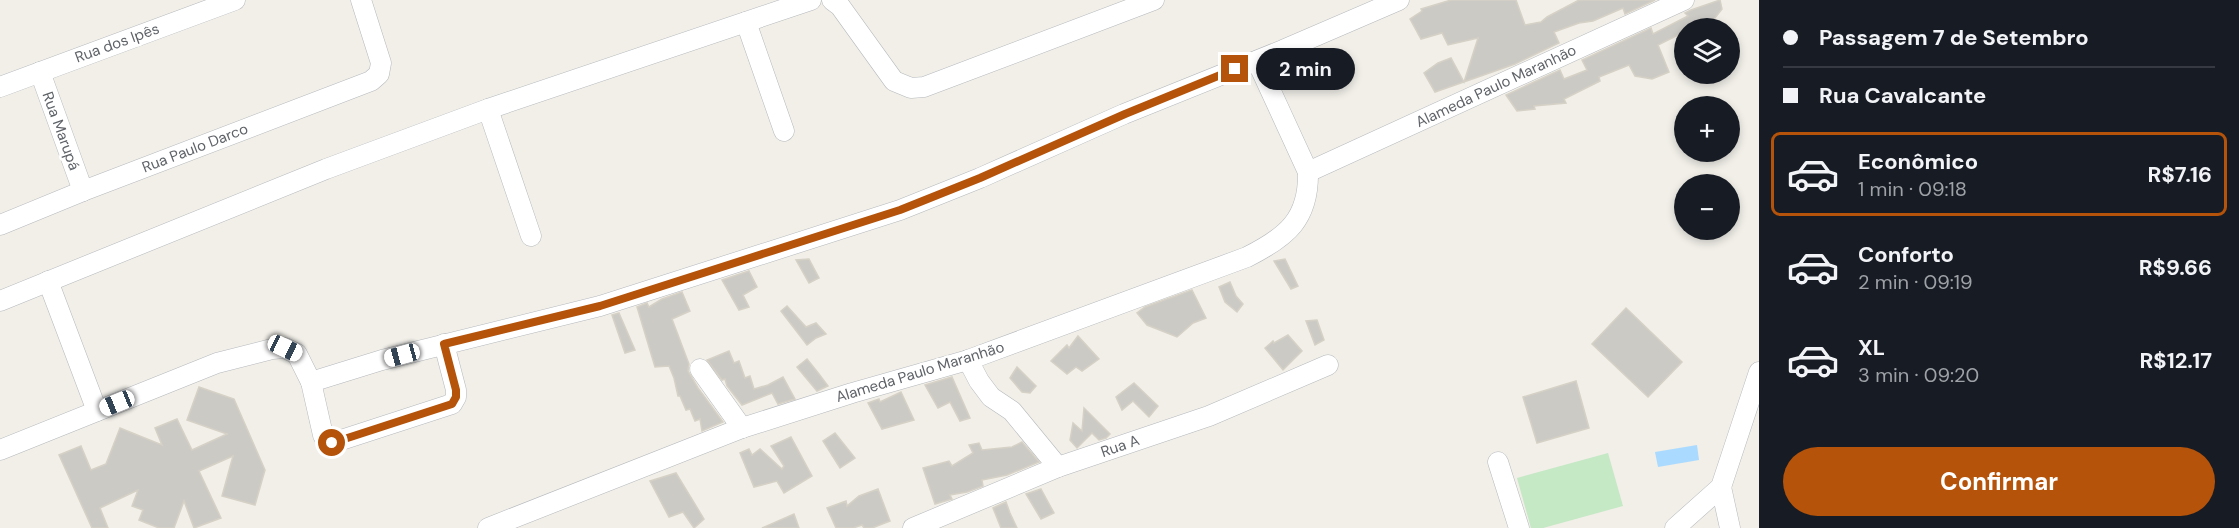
<!DOCTYPE html>
<html lang="pt">
<meta charset="utf-8">
<style>
:root{--surface:#171b24;--page:#20242c;--text:#f1f3f6;--muted:#9ea1a6;--line:#363941;--accent:#b45309}
body{margin:0;font-family:"DM Sans",sans-serif;background:var(--page);color:var(--text);height:100vh;display:flex;flex-direction:column;font-size:22px;white-space:nowrap}
*{box-sizing:border-box;margin:0}
p{font-size:20px;color:var(--muted)}
.icon{flex:none;width:33px;height:33px;fill:none;stroke:currentColor;stroke-width:2;stroke-linecap:round;stroke-linejoin:round}
.map{position:relative;flex:1;overflow:hidden}
.drawer{display:flex;flex-direction:column;background:var(--surface);width:480px}
.drawer>*{flex:none}
.guide{display:grid;align-content:center;height:132px;padding:0 24px;background:var(--surface)}
.buttons{position:absolute;left:1674px;top:18px;display:grid;gap:12px}
.buttons a{display:grid;place-items:center;width:66px;height:66px;border-radius:50%;background:var(--surface);box-shadow:0 3px 9px #0003;font-size:30px}
.end{position:absolute;width:27px;height:27px;margin:-14px;border:8px solid #b45309;background:#fff;box-shadow:0 0 0 3px #fff}
.from{border-radius:50%}
.bubble{position:absolute;height:42px;border-radius:21px;background:var(--surface);box-shadow:0 3px 9px #0003;font-size:20px;font-weight:700;line-height:42px;text-align:center}
.car{position:absolute;width:18px;height:36px;margin:-18px -9px;border-radius:8px;box-shadow:0 0 4px 2px #0007;background:linear-gradient(#fff 24%,#345 0 40%,#fff 0 76%,#345 0 86%,#fff 0)}
.guide b{display:flex;align-items:center;gap:21px;height:57px;font-size:22px}
.guide b+b{border-top:2px solid var(--line)}
.guide i{width:15px;height:15px;background:var(--text)}
ul{padding:0;list-style:none}
li{display:flex;align-items:center;gap:18px;height:84px;margin:0 12px 9px;padding:0 12px;border:3px solid transparent;border-radius:9px}
li div{flex:1}
li b{display:block;font-size:22px}
li em{font-style:normal;font-weight:700}
li.active{border-color:var(--accent)}
li>.icon{width:54px;height:54px;stroke-width:1.5}
.cta{display:flex;gap:12px;margin-top:auto;padding:12px 24px}
.cta a{flex:1;height:69px;border-radius:36px;background:var(--accent);color:#fff;font-size:24px;font-weight:700;line-height:69px;text-align:center}
main{display:flex;flex:1;min-height:0}
.map>svg:first-child{display:block}
.green{fill:#c5e8c5}
.water{fill:#aadaff}
.building{fill:#cccac5;stroke:#d6d1c6;stroke-width:1.5}
.lines{fill:none;stroke-linecap:round;stroke-linejoin:round}
.minor-casing{stroke:#b5b8bc;stroke-width:21}
.minor{stroke:#fff;stroke-width:20}
.route{stroke:#b45309;stroke-width:8}
.labels{text-anchor:middle;dominant-baseline:central;stroke-width:5;stroke-linejoin:round;paint-order:stroke}
.street-label{font-size:15px;fill:#5f6368;stroke:#fff}
</style>
<main>
<div class="map">
<svg width="1759" height="528" viewBox="0 0 1759 528">
<rect width="100%" height="100%" fill="#f1efe8"/>
<!-- green -->
<polygon class="green" points="1608,453 1623,506 1543,528 1531,528 1517,478"/>
<!-- water -->
<polygon class="water" points="1697,445 1699,460 1658,467 1655,452"/>
<!-- building -->
<g class="building">
<polygon points="1451,0 1516,0 1525,25 1541,22 1547,17 1579,0 1655,0 1625,14 1623,8 1593,21 1579,23 1554,32 1559,43 1515,64 1435,92 1424,73 1438,63 1451,58 1464,82 1478,38 1448,45 1442,33 1421,39 1410,19 1422,11 1421,9"/>
<polygon points="1720,0 1722,9 1707,28 1684,28 1684,32 1658,45 1669,72 1652,79 1635,76 1629,65 1599,77 1600,81 1564,99 1566,103 1534,106 1535,109 1517,111 1506,95 1560,70 1564,79 1587,70 1582,60 1651,28 1653,34 1688,16 1685,13 1691,10"/>
<polygon points="809,259 819,278 809,283 796,260"/>
<polygon points="1285,259 1298,286 1291,289 1274,261"/>
<polygon points="749,271 757,287 743,295 749,307 739,310 722,280"/>
<polygon points="1230,282 1236,296 1243,304 1237,312 1225,302 1219,287"/>
<polygon points="1192,290 1206,318 1193,323 1177,337 1147,325 1137,313 1145,307"/>
<polygon points="682,292 690,311 672,319 689,364 688,371 698,388 723,422 702,431 700,419 695,421 690,409 686,410 680,396 678,396 674,378 669,366 655,367 637,307 647,303 649,307 662,299"/>
<polygon points="787,306 806,327 816,323 826,334 816,338 807,345 781,311"/>
<polygon points="1626,308 1682,362 1648,397 1592,344"/>
<polygon points="619,313 635,350 625,353 612,315"/>
<polygon points="1317,320 1324,340 1315,345 1306,321"/>
<polygon points="1288,335 1302,351 1283,370 1265,348 1273,341 1274,343"/>
<polygon points="1078,336 1099,359 1082,371 1076,367 1067,374 1051,361 1067,345 1069,348"/>
<polygon points="729,351 734,363 739,361 745,378 750,376 754,389 768,385 783,377 795,399 778,404 772,393 742,405 727,386 725,379 722,380 707,360"/>
<polygon points="807,359 819,374 828,386 817,391 797,367"/>
<polygon points="1017,367 1036,386 1030,393 1022,392 1010,378"/>
<polygon points="952,377 970,418 960,421 950,402 938,408 925,385"/>
<polygon points="1576,381 1589,428 1537,443 1523,397"/>
<polygon points="1134,383 1158,406 1149,417 1133,401 1122,410 1116,397"/>
<polygon points="199,387 234,399 265,470 255,505 222,496 233,456 199,471 221,518 194,528 184,501 174,528 159,528 139,520 143,510 132,506 138,490 100,508 108,528 92,528 59,455 81,446 91,470 106,464 120,428 162,445 155,428 177,419 192,450 227,434 187,420"/>
<polygon points="901,392 914,420 882,429 868,403 879,399 880,402"/>
<polygon points="1084,408 1110,434 1106,438 1099,440 1092,433 1077,448 1070,440 1073,423 1082,431"/>
<polygon points="835,433 855,458 840,468 823,441"/>
<polygon points="791,437 812,476 784,493 777,481 754,487 740,453 749,449 752,455 760,449 782,469 784,466 771,446"/>
<polygon points="1022,442 1039,462 1007,475 982,480 983,486 967,492 950,495 952,499 935,504 923,468 949,461 952,466 973,453 969,445 979,443 982,450 1012,447"/>
<polygon points="676,473 704,519 694,528 683,512 669,517 650,481"/>
<polygon points="878,489 890,521 872,528 864,528 862,525 853,528 836,528 827,508 846,501 847,506 859,496"/>
<polygon points="1041,489 1054,513 1041,519 1026,494"/>
<polygon points="1006,502 1010,513 1017,528 1001,528 993,508"/>
<polygon points="794,514 799,528 762,528"/>
</g>
<g class="lines">
<!-- minor casing -->
<g class="minor-casing">
<g id="minor">
<polyline points="832,0 840,6 894,81 911,88 924,87 1154,0"/>
<polyline points="746,22 784,131"/>
<polyline points="40,72 83,191"/>
<polyline points="0,87 235,0"/>
<polyline points="488,109 531,236"/>
<polyline points="1308,172 1684,0"/>
<polyline points="0,225 83,191 371,81 379,74 381,63 361,0"/>
<polyline points="48,281 97,411"/>
<polyline points="0,301 326,169 488,109 811,0"/>
<polyline points="968,360 979,381 991,397 1012,411 1058,467"/>
<polyline points="700,369 742,428"/>
<polyline points="311,382 323,435 327,442 332,443 452,404 456,397 456,390 444,344"/>
<polyline points="0,450 217,363 272,349 285,348 297,354 311,382 382,360 600,306 900,210 980,178 1124,114 1283,50 1399,0"/>
<polyline points="1498,462 1519,528"/>
<polyline points="1721,487 1730,528"/>
<path d="M488 528 742 428 852 393 968 360 1247 257C1287 237 1309 219 1308 172L1257 61"/>
<polyline points="913,528 1058,467 1209,416 1328,365"/>
<polyline points="1675,528 1721,487 1759,372"/>
</g>
</g>
<!-- minor -->
<use href="#minor" class="minor"/>
</g>
<g class="lines">
<!-- route -->
<polyline class="route" points="332,443 452,404 456,397 456,390 444,344 600,306 900,210 980,178 1125,114 1235,69"/>
</g>
<g class="labels">
<!-- street labels -->
<g class="street-label">
<text transform="translate(117 43) rotate(-20)">Rua dos Ipês</text>
<text transform="translate(1496 86) rotate(-25)">Alameda Paulo Maranhão</text>
<text transform="translate(61 131) rotate(70)">Rua Marupá</text>
<text transform="translate(195 148) rotate(-21)">Rua Paulo Darco</text>
<text transform="translate(920 372) rotate(-17)">Alameda Paulo Maranhão</text>
<text transform="translate(1120 446) rotate(-19)">Rua A</text>
</g>
</g>
</svg>
<div class="buttons">
<a><svg class="icon" aria-label="layers" viewBox="0 0 24 24"><path d="M12 4l9 5-9 5-9-5zM3 14l9 5 9-5"/></svg></a>
<a>+</a>
<a>−</a>
</div>
<i class="end from" style="left:332px;top:443px"></i>
<i class="end" style="left:1235px;top:69px"></i>
<div class="bubble" style="left:1256px;top:48px;width:99px">2 min</div>
<i class="car" style="left:285px;top:348px;rotate:115deg"></i>
<i class="car" style="left:402px;top:355px;rotate:255deg"></i>
<i class="car" style="left:117px;top:403px;rotate:248deg"></i>
</div>
<section class="drawer">
<div class="guide">
<b><i class="from"></i>Passagem 7 de Setembro</b>
<b><i></i>Rua Cavalcante</b>
</div>
<ul>
<li class="active"><svg class="icon" aria-label="car" viewBox="0 0 24 24"><path d="M5 17H2v-5l4-1 3-4h7l3 4 3 1v5h-3M9 17h6M6 11h13"/><circle cx="7" cy="17" r="2"/><circle cx="17" cy="17" r="2"/></svg><div><b>Econômico</b><p>1 min · 09:18</p></div><em>R$7.16</em></li>
<li><svg class="icon" aria-label="car" viewBox="0 0 24 24"><path d="M5 17H2v-5l4-1 3-4h7l3 4 3 1v5h-3M9 17h6M6 11h13"/><circle cx="7" cy="17" r="2"/><circle cx="17" cy="17" r="2"/></svg><div><b>Conforto</b><p>2 min · 09:19</p></div><em>R$9.66</em></li>
<li><svg class="icon" aria-label="car" viewBox="0 0 24 24"><path d="M5 17H2v-5l4-1 3-4h7l3 4 3 1v5h-3M9 17h6M6 11h13"/><circle cx="7" cy="17" r="2"/><circle cx="17" cy="17" r="2"/></svg><div><b>XL</b><p>3 min · 09:20</p></div><em>R$12.17</em></li>
</ul>
<div class="cta"><a>Confirmar</a></div>
</section>
</main>
